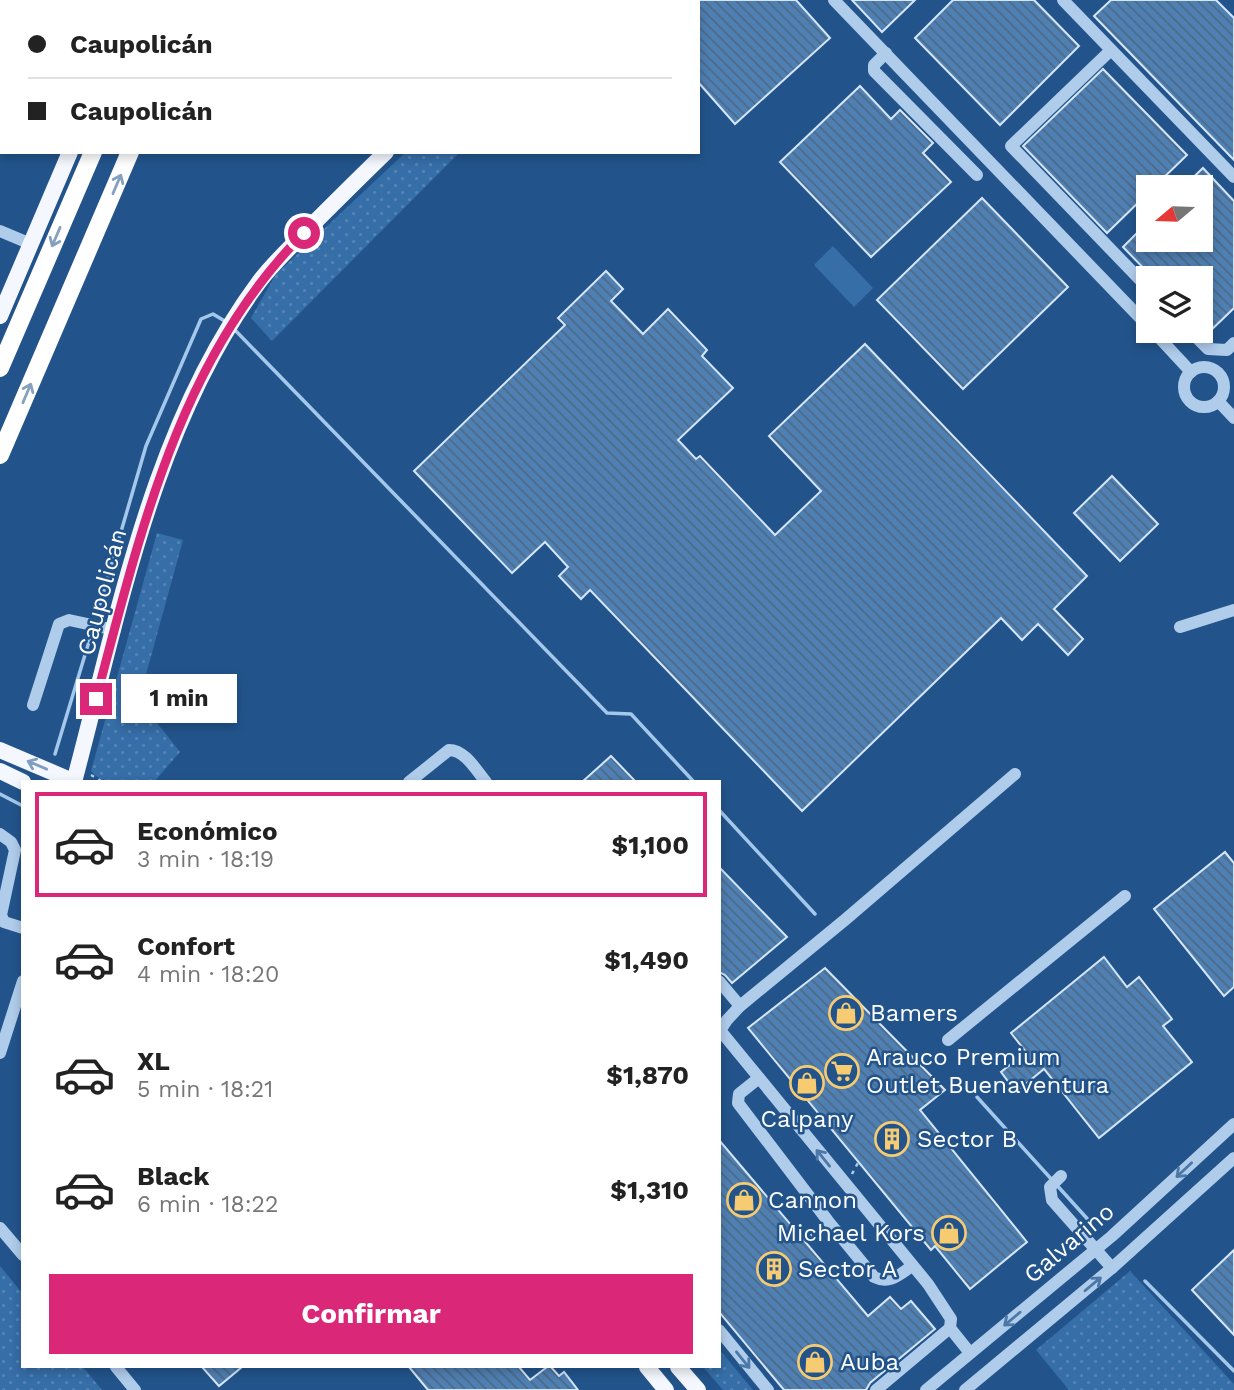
<!DOCTYPE html>
<html lang="es">
<meta charset="utf-8">
<style>
:root{--surface:#fff;--page:#f2f2f2;--text:#222;--muted:#767676;--line:#e0e0e0;--accent:#db2777}
body{margin:0;font-family:"Work Sans",sans-serif;background:var(--page);color:var(--text);height:100vh;display:flex;flex-direction:column;font-size:26px;white-space:nowrap}
*{box-sizing:border-box;margin:0}
p{font-size:23px;color:var(--muted)}
.icon{flex:none;width:38px;height:38px;fill:none;stroke:currentColor;stroke-width:2;stroke-linecap:round;stroke-linejoin:round}
.map{position:relative;flex:1;overflow:hidden}
.drawer{position:absolute;left:21px;top:780px;width:700px;height:588px;display:flex;flex-direction:column;background:var(--surface);border-radius:0px;box-shadow:0 4px 10px #0003}
.drawer>*{flex:none}
.guide{position:absolute;left:0px;top:0px;width:700px;height:154px;box-shadow:0 4px 10px #0003;display:grid;align-content:center;height:154px;padding:0 28px;background:var(--surface)}
.needle{width:46px;rotate:251deg}
.controls{position:absolute;left:1136px;top:175px;display:grid;gap:14px}
.controls a{display:grid;place-items:center;width:77px;height:77px;border-radius:0px;background:var(--surface);box-shadow:0 4px 10px #0003;font-size:35px}
.end{position:absolute;width:32px;height:32px;margin:-16px;border:9px solid #db2777;background:#fff;box-shadow:0 0 0 4px #fff}
.from{border-radius:50%}
.bubble{position:absolute;height:49px;border-radius:0px;background:var(--surface);box-shadow:0 4px 10px #0003;font-size:23px;font-weight:700;line-height:49px;text-align:center}
.guide b{display:flex;align-items:center;gap:24px;height:66px;font-size:26px}
.guide b+b{border-top:2px solid var(--line)}
.guide i{width:18px;height:18px;background:var(--text)}
ul{padding:12px 0 0;list-style:none}
li{display:flex;align-items:center;gap:21px;height:105px;margin:0 14px 10px;padding:0 14px;border:4px solid transparent;border-radius:0px}
li div{flex:1}
li b{display:block;font-size:26px}
li em{font-style:normal;font-weight:700}
li.selected{border-color:var(--accent)}
li>.icon{width:63px;height:63px;stroke-width:1.5}
.button{display:flex;gap:14px;margin-top:auto;padding:14px 28px}
.button a{flex:1;height:80px;border-radius:0px;background:var(--accent);color:#fff;font-size:28px;font-weight:700;line-height:80px;text-align:center}
.map>svg:first-child{display:block}
.grass{fill:url(#grass-dots)}
.garden{fill:#366ea8}
.lines{fill:none;stroke-linecap:round;stroke-linejoin:round}
.stream{stroke:#a3c8ec;stroke-width:3.5}
.building{fill:url(#building-back-hatch);stroke:#d4e6f8;stroke-width:2}
.path{stroke:#afcceb;stroke-width:2.5;stroke-dasharray:3.5 5;stroke-linecap:butt}
.minor{stroke:#afcceb;stroke-width:12}
.major{stroke:#f4f8fe;stroke-width:16}
.highway{stroke:#fff;stroke-width:18}
.oneway{stroke:#85a1bf}
.oneway2{stroke:#809ebf}
.oneway3{stroke:#4c78a8}
.route{stroke:#db2777;stroke-width:9}
.labels{text-anchor:middle;dominant-baseline:central;stroke-width:5;stroke-linejoin:round;paint-order:stroke}
.street-label{font-size:24px;fill:#fff;stroke:#22548b}
.poi-label{font-size:24px;fill:#fff;stroke:#22548b;text-anchor:start}
</style>
<div class="map">
<svg width="1234" height="1390" viewBox="0 0 1234 1390">
<defs>
<pattern id="grass-dots" width="8" height="8" patternUnits="userSpaceOnUse" patternTransform="scale(1.75)"><rect width="8" height="8" fill="#366ea8"/><path d="M2 2h.1M6 6h.1" fill="none" stroke="#5484b5" stroke-width="1.8" stroke-linecap="round"/></pattern>
<pattern id="building-back-hatch" width="6" height="6" patternUnits="userSpaceOnUse" patternTransform="scale(1.75)"><rect width="6" height="6" fill="#4f80b4"/><path d="M-1 5l2 2M0 0l6 6M5-1l2 2" fill="none" stroke="#4e6985"/></pattern>
</defs>
<rect width="100%" height="100%" fill="#22548b"/>
<!-- grass -->
<g class="grass">
<polygon points="406,152 460,152 272,341 251,318 276,274"/>
<path d="M157 533 183 540 139 700 180 752 154 782C135 782 104 788 91 771Z"/>
<polygon points="0,1266 23,1294 23,1367 83,1367 102,1390 0,1390"/>
<polygon points="1130,1271 1234,1384 1234,1390 1069,1390 1036,1350"/>
<polygon points="719,1349 753,1390 723,1390 703,1367 719,1367"/>
</g>
<!-- garden -->
<polygon class="garden" points="833,246 873,288 854,307 814,265"/>
<g class="lines">
<!-- stream -->
<g class="stream">
<polyline points="233,328 607,713 631,714 694,782"/>
<polyline points="97,614 146,446 201,319 213,314 228,323"/>
<polyline points="55,754 91,635"/>
<polyline points="0,794 23,806"/>
<polyline points="719,810 815,914"/>
<polyline points="977,1097 1092,1224"/>
<polyline points="1145,1281 1234,1371"/>
</g>
</g>
<!-- building -->
<g class="building">
<polygon points="698,0 796,0 830,38 735,124 698,82"/>
<polygon points="852,0 915,0 882,32"/>
<polygon points="953,0 1034,0 1079,46 1000,125 915,38"/>
<polygon points="1111,0 1216,0 1234,18 1234,160 1094,16"/>
<polygon points="1103,69 1187,155 1154,187 1148,187 1148,193 1107,233 1023,146"/>
<polygon points="860,86 891,119 900,110 933,143 923,153 951,182 871,257 780,162"/>
<polygon points="1203,168 1234,201 1234,308 1207,334 1200,327 1200,278 1153,278 1123,247 1148,222 1148,240 1200,240 1200,187 1183,187"/>
<polygon points="982,198 1068,287 963,389 877,300"/>
<polygon points="606,271 623,289 611,301 643,334 668,309 707,350 702,356 733,388 678,440 696,459 700,456 775,535 821,491 769,436 865,344 1087,576 1054,609 1083,639 1068,655 1038,624 1022,640 1001,618 802,811 590,590 581,599 559,576 568,567 545,542 512,573 414,471 565,325 558,318"/>
<polygon points="1112,476 1158,524 1120,561 1074,513"/>
<polygon points="611,756 636,782 582,782"/>
<polygon points="1225,852 1234,863 1234,987 1224,996 1154,909"/>
<polygon points="719,867 787,937 732,983 725,975 719,972"/>
<polygon points="1104,957 1127,987 1139,977 1172,1019 1163,1026 1192,1062 1099,1138 1044,1069 1016,1092 1001,1072 1026,1052 1011,1033"/>
<polygon points="825,968 945,1090 920,1110 1027,1242 970,1289 935,1246 931,1250 748,1028"/>
<polygon points="719,1140 868,1316 890,1297 901,1309 911,1301 935,1329 870,1383 866,1390 784,1390 719,1312"/>
<polygon points="1234,1250 1234,1335 1192,1290"/>
<polygon points="202,1367 242,1367 219,1386"/>
<polygon points="409,1367 519,1367 530,1380 547,1367 551,1367 559,1376 564,1372 578,1390 428,1390"/>
</g>
<g class="lines">
<!-- path -->
<g class="path">
<polyline points="91,775 103,782"/>
<polyline points="852,1174 859,1161"/>
<polyline points="835,1209 842,1196"/>
<polyline points="804,1241 818,1230"/>
</g>
<!-- minor -->
<g class="minor">
<polyline points="834,0 1148,326"/>
<polyline points="1063,0 1234,177"/>
<polyline points="344,2 345,0"/>
<polyline points="1111,50 1011,146 1148,288"/>
<polyline points="886,53 874,65 874,71 977,175"/>
<polyline points="0,231 31,244"/>
<polyline points="1153,331 1191,372"/>
<polyline points="1190,331 1208,349 1227,350 1234,343"/>
<circle cx="1204" cy="387" r="20"/>
<polyline points="1218,401 1234,418"/>
<polyline points="1180,627 1234,610"/>
<polyline points="33,705 59,624 69,620 115,630"/>
<path d="M409 782 449 750C465 750 476 770 486 782"/>
<polyline points="0,834 11,842 15,850 1,915 4,922 23,928"/>
<polyline points="719,981 740,1006"/>
<polyline points="719,1029 928,1284 951,1319 950,1328 876,1390"/>
<polyline points="719,1032 727,1020 740,1006 846,919 1015,774"/>
<polyline points="948,1040 1125,896"/>
<polyline points="0,1053 23,981"/>
<path d="M759 1078 739 1094 738 1103 828 1221 874 1277C890 1285 900 1274 912 1266"/>
<polyline points="1061,1176 1050,1187 1052,1200 1112,1268"/>
<polyline points="0,1228 23,1255"/>
<polyline points="950,1328 970,1353"/>
<polyline points="719,1330 768,1390"/>
<polyline points="116,1367 135,1390"/>
<polyline points="926,1390 1112,1236 1234,1124"/>
<polyline points="965,1390 1112,1268 1234,1158"/>
</g>
<!-- major -->
<g class="major">
<polyline points="133,2 134,0"/>
<polyline points="538,2 540,0"/>
<polyline points="0,316 70,152"/>
<polyline points="0,750 75,782"/>
<polyline points="0,771 23,782"/>
<path d="M74 782C119 613 153 425 259 282 274 262 293 245 310 227 335 202 360 177 386 152"/>
<polyline points="647,1367 666,1390"/>
<polyline points="678,1367 698,1390"/>
</g>
<!-- highway -->
<g class="highway">
<polyline points="158,2 159,0"/>
<polyline points="195,2 196,0"/>
<polyline points="0,368 93,152"/>
<polyline points="0,455 130,152"/>
</g>
</g>
<!-- one-way arrows -->
<defs><path id="oneway-shaft" d="M-6 0H5M1.5-3L5.5 0L1.5 3" fill="none" stroke-width="1.6" stroke-linecap="round" stroke-linejoin="round" transform="scale(1.75)"/></defs>
<g class="oneway">
<use href="#oneway-shaft" transform="translate(117 184) rotate(-67)"/>
<use href="#oneway-shaft" transform="translate(56 237) rotate(113)"/>
<use href="#oneway-shaft" transform="translate(27 393) rotate(-67)"/>
</g>
<use class="oneway2" href="#oneway-shaft" transform="translate(37 765) rotate(-157)"/>
<g class="oneway3">
<use href="#oneway-shaft" transform="translate(823 1158) rotate(-129)"/>
<use href="#oneway-shaft" transform="translate(1184 1170) rotate(137)"/>
<use href="#oneway-shaft" transform="translate(1093 1284) rotate(-40)"/>
<use href="#oneway-shaft" transform="translate(1012 1319) rotate(140)"/>
<use href="#oneway-shaft" transform="translate(743 1360) rotate(51)"/>
</g>
<g class="lines">
<!-- route -->
<path class="route" d="M96 699C140 534 179 358 304 233"/>
</g>
<!-- icons -->
<defs>
<g id="shop-ring" transform="scale(1.75)"><circle r="9.5" fill="#22548b" stroke="#f7cb71" stroke-width="1.5"/><path d="M-5-2.5h2.3a2.7 3.5 0 0 1 5.4 0H5L5.5 6h-11ZM-1.5-2.5h3a1.5 2.3 0 0 0-3 0Z" fill="#f7cb71"/></g>
<g id="supermarket-ring" transform="scale(1.75)"><circle r="9.5" fill="#22548b" stroke="#f7cb71" stroke-width="1.5"/><path d="M-6-5.5h2.5l.6 2H6L4.5 2H-2.5L-4.4-4H-6ZM-1.5 3.2a1.3 1.3 0 1 0 .1 0ZM3 3.2a1.3 1.3 0 1 0 .1 0Z" fill="#f7cb71"/></g>
<g id="building-ring" transform="scale(1.75)"><circle r="9.5" fill="#22548b" stroke="#f7cb71" stroke-width="1.5"/><path d="M-4-6H4V6H1V3H-1V6H-4ZM-2.5-4.3h1.7v1.8h-1.7ZM.8-4.3h1.7v1.8H.8ZM-2.5-1h1.7V.8h-1.7ZM.8-1h1.7V.8H.8Z" fill="#f7cb71"/></g>
</defs>
<g fill-rule="evenodd">
<use href="#shop-ring" x="846" y="1013"/>
<use href="#supermarket-ring" x="842" y="1071"/>
<use href="#shop-ring" x="807" y="1083"/>
<use href="#building-ring" x="892" y="1139"/>
<use href="#shop-ring" x="744" y="1200"/>
<use href="#shop-ring" x="949" y="1233"/>
<use href="#building-ring" x="774" y="1269"/>
<use href="#shop-ring" x="815" y="1362"/>
</g>
<g class="labels">
<!-- street labels -->
<g class="street-label">
<text transform="translate(102 592) rotate(-75)">Caupolicán</text>
<text transform="translate(1069 1243) rotate(-40)">Galvarino</text>
</g>
<!-- poi labels -->
<g class="poi-label">
<text x="870" y="1013">Bamers</text>
<text x="866" y="1057">Arauco Premium<tspan x="866" dy="28">Outlet Buenaventura</tspan></text>
<text x="807" y="1119" text-anchor="middle">Calpany</text>
<text x="917" y="1139">Sector B</text>
<text x="768" y="1200">Cannon</text>
<text x="925" y="1233" text-anchor="end">Michael Kors</text>
<text x="798" y="1269">Sector A</text>
<text x="840" y="1362">Auba</text>
</g>
</g>
</svg>
<div class="controls">
<a><svg class="needle" viewBox="-14 -14 28 28"><path d="M0-13l5 13h-10z" fill="#e53935"/><path d="M0 13l5-13h-10z" fill="#767676"/></svg></a>
<a><svg class="icon" aria-label="layers" viewBox="0 0 24 24"><path d="M12 4l9 5-9 5-9-5zM3 14l9 5 9-5"/></svg></a>
</div>
<i class="end from" style="left:304px;top:233px"></i>
<i class="end" style="left:96px;top:699px"></i>
<div class="bubble" style="left:121px;top:674px;width:116px">1 min</div>
<div class="guide">
<b><i class="from"></i>Caupolicán</b>
<b><i></i>Caupolicán</b>
</div>
<section class="drawer">
<ul>
<li class="selected"><svg class="icon" aria-label="car" viewBox="0 0 24 24"><path d="M5 17H2v-5l4-1 3-4h7l3 4 3 1v5h-3M9 17h6M6 11h13"/><circle cx="7" cy="17" r="2"/><circle cx="17" cy="17" r="2"/></svg><div><b>Económico</b><p>3 min · 18:19</p></div><em>$1,100</em></li>
<li><svg class="icon" aria-label="car" viewBox="0 0 24 24"><path d="M5 17H2v-5l4-1 3-4h7l3 4 3 1v5h-3M9 17h6M6 11h13"/><circle cx="7" cy="17" r="2"/><circle cx="17" cy="17" r="2"/></svg><div><b>Confort</b><p>4 min · 18:20</p></div><em>$1,490</em></li>
<li><svg class="icon" aria-label="car" viewBox="0 0 24 24"><path d="M5 17H2v-5l4-1 3-4h7l3 4 3 1v5h-3M9 17h6M6 11h13"/><circle cx="7" cy="17" r="2"/><circle cx="17" cy="17" r="2"/></svg><div><b>XL</b><p>5 min · 18:21</p></div><em>$1,870</em></li>
<li><svg class="icon" aria-label="car" viewBox="0 0 24 24"><path d="M5 17H2v-5l4-1 3-4h7l3 4 3 1v5h-3M9 17h6M6 11h13"/><circle cx="7" cy="17" r="2"/><circle cx="17" cy="17" r="2"/></svg><div><b>Black</b><p>6 min · 18:22</p></div><em>$1,310</em></li>
</ul>
<div class="button"><a>Confirmar</a></div>
</section>
</div>
